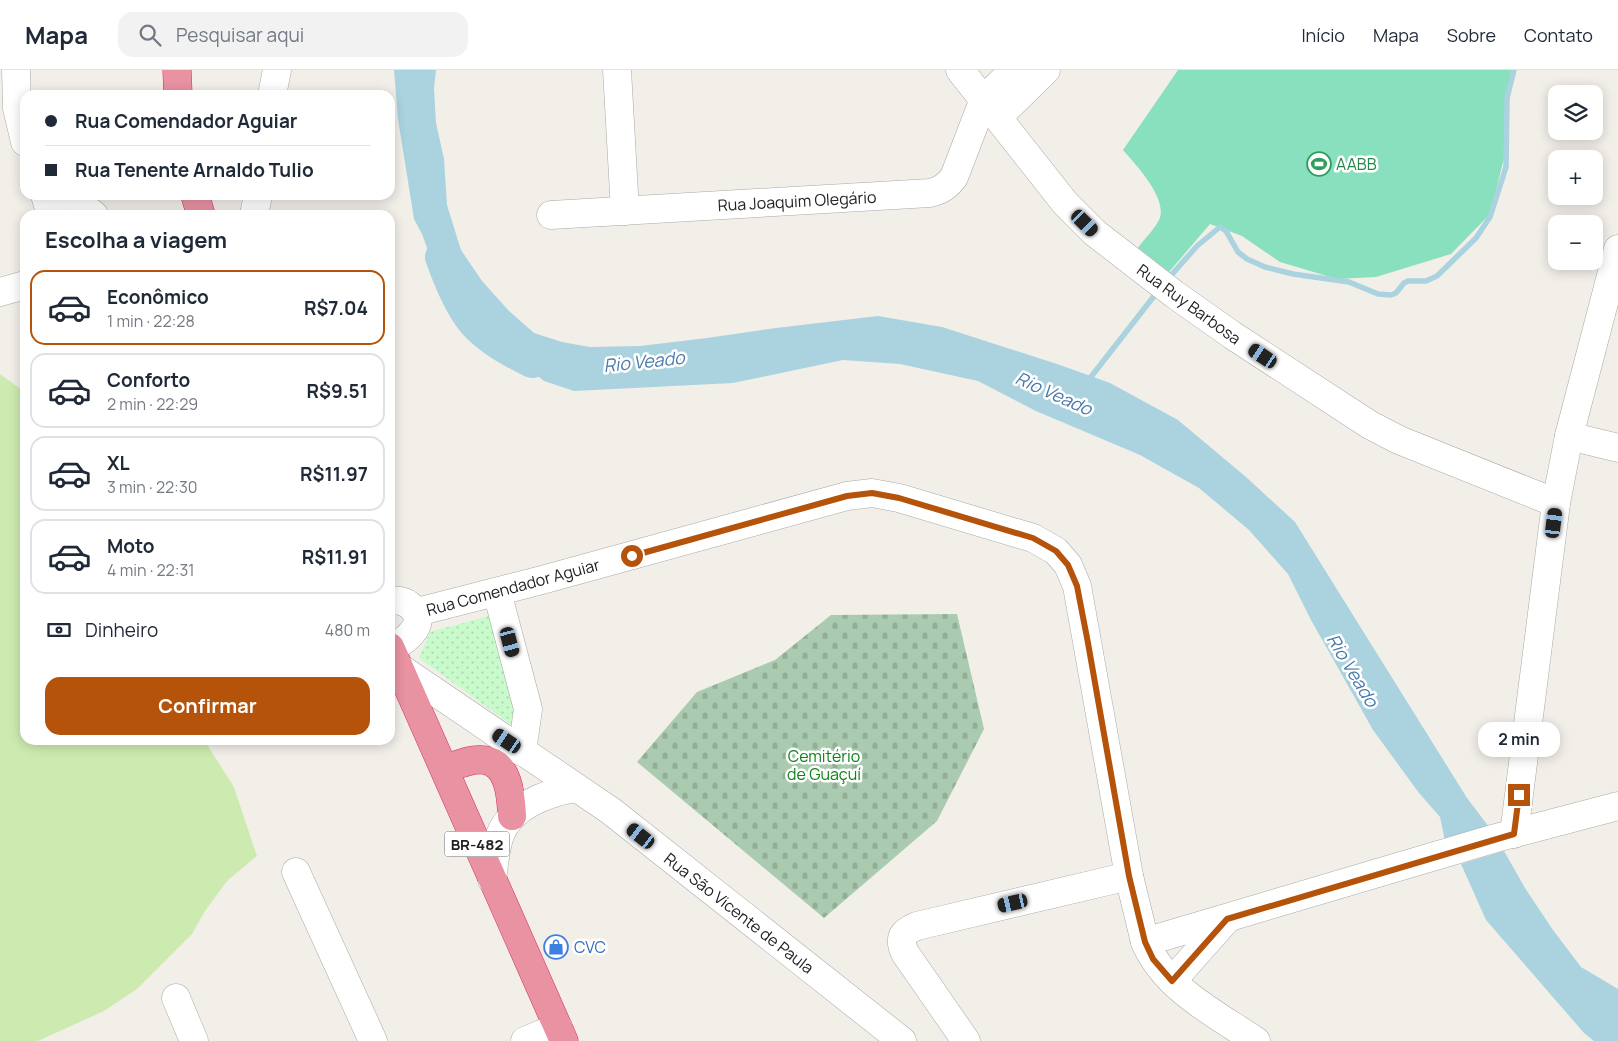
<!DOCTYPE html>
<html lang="pt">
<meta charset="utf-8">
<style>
:root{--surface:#fff;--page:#f2f2f3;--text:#1f2937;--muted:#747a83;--line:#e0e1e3;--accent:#b45309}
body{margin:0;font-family:Manrope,sans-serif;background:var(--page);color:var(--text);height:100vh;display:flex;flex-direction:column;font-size:19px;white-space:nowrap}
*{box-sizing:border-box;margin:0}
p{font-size:16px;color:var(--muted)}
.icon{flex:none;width:28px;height:28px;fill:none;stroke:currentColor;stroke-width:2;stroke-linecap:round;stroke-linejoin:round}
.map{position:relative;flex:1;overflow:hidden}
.sheet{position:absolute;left:20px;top:140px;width:375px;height:535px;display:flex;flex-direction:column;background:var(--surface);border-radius:15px;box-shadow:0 2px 12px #0003}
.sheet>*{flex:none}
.top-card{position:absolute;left:20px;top:20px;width:375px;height:110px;border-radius:15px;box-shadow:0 2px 12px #0003;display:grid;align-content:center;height:110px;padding:0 25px;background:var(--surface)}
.controls{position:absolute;left:1548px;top:15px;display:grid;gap:10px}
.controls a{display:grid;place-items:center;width:55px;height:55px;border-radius:10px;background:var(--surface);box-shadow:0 2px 12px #0003;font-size:25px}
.end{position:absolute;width:22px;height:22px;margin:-11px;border:6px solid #b45309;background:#fff;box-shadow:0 0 0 2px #fff}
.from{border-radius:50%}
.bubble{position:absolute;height:35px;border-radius:15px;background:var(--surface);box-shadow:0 2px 12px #0003;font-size:16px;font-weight:700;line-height:35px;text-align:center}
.car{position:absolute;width:15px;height:30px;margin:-15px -8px;border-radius:6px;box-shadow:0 0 4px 1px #0007;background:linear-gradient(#222 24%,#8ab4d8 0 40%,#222 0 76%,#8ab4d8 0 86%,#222 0)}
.top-card b{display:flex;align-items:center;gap:18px;height:48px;font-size:19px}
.top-card b+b{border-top:1px solid var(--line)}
.top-card i{width:12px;height:12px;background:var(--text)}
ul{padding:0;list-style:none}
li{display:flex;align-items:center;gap:15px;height:75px;margin:0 10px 8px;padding:0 15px;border:2px solid var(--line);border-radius:15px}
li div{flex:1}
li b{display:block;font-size:19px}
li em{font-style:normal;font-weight:700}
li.active{border-color:var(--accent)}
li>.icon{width:45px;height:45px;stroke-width:1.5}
h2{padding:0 25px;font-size:22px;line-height:60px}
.pay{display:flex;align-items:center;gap:12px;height:55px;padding:0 25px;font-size:19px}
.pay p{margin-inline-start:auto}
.action{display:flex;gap:10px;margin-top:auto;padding:10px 25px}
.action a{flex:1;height:58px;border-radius:15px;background:var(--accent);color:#fff;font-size:20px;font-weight:700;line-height:58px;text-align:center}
header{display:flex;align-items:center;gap:30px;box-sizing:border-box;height:70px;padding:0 25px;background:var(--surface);border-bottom:1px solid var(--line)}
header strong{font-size:24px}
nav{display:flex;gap:28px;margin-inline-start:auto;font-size:18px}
.search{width:350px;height:45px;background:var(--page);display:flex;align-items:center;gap:12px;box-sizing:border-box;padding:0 18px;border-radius:15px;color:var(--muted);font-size:19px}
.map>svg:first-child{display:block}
.grass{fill:#cdebb0}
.cemetery{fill:url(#cemetery-stones)}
.park{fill:url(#park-dots)}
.pitch{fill:#88e0be}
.water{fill:#aad3df}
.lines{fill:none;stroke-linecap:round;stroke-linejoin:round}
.stream{stroke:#aad3df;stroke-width:5.5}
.river{stroke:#aad3df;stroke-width:32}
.minor-casing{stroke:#a9a9a9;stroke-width:29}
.highway-casing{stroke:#dc2a67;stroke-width:29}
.minor{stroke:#fff;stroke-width:28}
.highway{stroke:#e892a2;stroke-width:28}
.route{stroke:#b45309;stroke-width:6}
.labels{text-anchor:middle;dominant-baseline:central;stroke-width:5;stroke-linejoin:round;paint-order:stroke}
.shield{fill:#fff;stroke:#646464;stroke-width:1}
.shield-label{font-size:15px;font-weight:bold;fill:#222}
.leisure-label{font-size:16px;fill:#27864d;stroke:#fff;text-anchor:start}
.street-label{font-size:16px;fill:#222;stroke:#fff}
.park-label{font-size:16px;fill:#0c8416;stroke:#fff}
.shop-label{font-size:16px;fill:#366cbe;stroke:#fff;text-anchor:start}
.water-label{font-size:18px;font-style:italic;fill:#4a7aab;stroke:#fff}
</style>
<header>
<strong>Mapa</strong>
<div class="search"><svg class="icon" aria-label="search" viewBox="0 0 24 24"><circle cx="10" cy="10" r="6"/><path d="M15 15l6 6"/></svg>Pesquisar aqui</div>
<nav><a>Início</a><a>Mapa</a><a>Sobre</a><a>Contato</a></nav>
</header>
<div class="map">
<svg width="1618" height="971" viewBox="0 0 1618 971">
<defs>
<pattern id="cemetery-stones" width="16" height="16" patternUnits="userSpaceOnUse" patternTransform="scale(1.25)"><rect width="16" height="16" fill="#aacbaf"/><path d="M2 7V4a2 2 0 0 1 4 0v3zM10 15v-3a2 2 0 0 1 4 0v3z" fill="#92ae96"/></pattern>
<pattern id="park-dots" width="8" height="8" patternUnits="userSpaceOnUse" patternTransform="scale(1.25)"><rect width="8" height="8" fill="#c8facc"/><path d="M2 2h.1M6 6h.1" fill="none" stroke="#acd6af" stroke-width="1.8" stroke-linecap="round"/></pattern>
</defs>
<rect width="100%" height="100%" fill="#f2efe9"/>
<!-- grass -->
<polygon class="grass" points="0,304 25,322 25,670 204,670 234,717 257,786 227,811 205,841 192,864 137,919 104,941 38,971 0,971"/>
<!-- cemetery -->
<polygon class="cemetery" points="957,544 984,659 937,751 824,848 637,692 697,622 775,590 831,545"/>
<!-- park -->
<polygon class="park" points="492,545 520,642 516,658 419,588 430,562"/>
<!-- pitch -->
<path class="pitch" d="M1178 0H1511L1506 80 1490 144 1451 184 1376 207 1337 209 1280 192 1242 166 1210 154 1169 202 1138 178C1144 169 1154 160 1159 150 1169 129 1135 94 1123 80Z"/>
<!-- water -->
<g class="water">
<polygon points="394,0 436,0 434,19 436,53 444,89 447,135 461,180 482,211 509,241 534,263 562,272 590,277 640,276 707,268 776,258 878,246 942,257 1060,295 1110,313 1178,350 1246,407 1295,452 1467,728 1489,757 1445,771 1440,747 1419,723 1373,660 1311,550 1288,504 1249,460 1199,418 1140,385 1036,341 978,311 900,294 843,290 733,313 574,321 544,311 502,278 441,207 430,186 422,164 414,149 398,49"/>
<polygon points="1504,781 1525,818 1553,860 1581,897 1618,919 1618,971 1594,971 1584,963 1486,850 1461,794"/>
</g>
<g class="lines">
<!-- stream -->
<g class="stream">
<polyline points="1167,210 1197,176 1220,157 1226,161 1238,182 1247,189 1265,197 1293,204 1349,212 1378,224 1391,225 1396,223 1404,213 1408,211 1426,211 1437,206 1476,168 1490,147 1506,97 1507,28 1514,0"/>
<polyline points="1087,312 1158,221"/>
</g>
<!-- river -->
<path class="river" d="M441 187C449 209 459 235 474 253 489 270 512 282 532 292"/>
<!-- minor casing -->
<g class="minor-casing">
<g id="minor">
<polyline points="16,0 17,38 25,72"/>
<polyline points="617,0 625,141"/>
<polyline points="960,0 1065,133 1095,163 1174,224 1232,265 1370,355 1399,370 1556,433"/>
<polyline points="272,25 277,0"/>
<polyline points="998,47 1046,0"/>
<polyline points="45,125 51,145"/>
<polyline points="68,125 94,145"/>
<polyline points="254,145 258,125"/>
<path d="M551 145 930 123C942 120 947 116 954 107L984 29 1014 0"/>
<polyline points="0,222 25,215"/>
<polyline points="1569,366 1618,378"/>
<polyline points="497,522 528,639 522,682"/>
<path d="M390 531C397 530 403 530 409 535 431 551 407 571 390 578"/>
<path d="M417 542 542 510 847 426 872 423 899 428 1033 468 1056 481 1068 495 1077 516 1129 806 1145 872C1165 919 1216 944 1256 971"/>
<polyline points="400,598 611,741 902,971"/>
<polyline points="1514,764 1556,433 1569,366 1618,179"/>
<polyline points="296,802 373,971"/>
<path d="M492 810C494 795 495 779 500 765 511 736 547 723 575 718"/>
<polyline points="1145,872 1496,768 1618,736"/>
<polyline points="1172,911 1227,849"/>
<polyline points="176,928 194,971"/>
<polyline points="525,971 558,957"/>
<path d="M966 971 905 883C898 868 902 862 917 856L1129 806"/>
</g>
</g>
<!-- highway casing -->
<g class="highway-casing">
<g id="highway">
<polyline points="177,0 178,25"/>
<polyline points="195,125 201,145"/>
<polyline points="390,577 564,971"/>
<path d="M445 699C457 695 471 688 484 690 509 693 511 726 512 746"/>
</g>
</g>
<!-- minor -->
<use href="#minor" class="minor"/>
<!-- highway -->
<use href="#highway" class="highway"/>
</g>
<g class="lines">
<!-- route -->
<polyline class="route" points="632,486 847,426 872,423 899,428 1033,468 1056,481 1068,495 1077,516 1088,573 1129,806 1145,872 1153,889 1172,911 1227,849 1514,764 1519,725"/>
</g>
<!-- icons -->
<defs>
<g id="stadium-ring" transform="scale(1.25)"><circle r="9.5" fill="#fff" stroke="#2e9e5b" stroke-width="1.5"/><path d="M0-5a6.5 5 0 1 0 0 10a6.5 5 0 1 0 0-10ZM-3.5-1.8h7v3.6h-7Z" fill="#2e9e5b"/></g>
<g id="shop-ring" transform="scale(1.25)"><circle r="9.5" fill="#fff" stroke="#3f7fe0" stroke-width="1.5"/><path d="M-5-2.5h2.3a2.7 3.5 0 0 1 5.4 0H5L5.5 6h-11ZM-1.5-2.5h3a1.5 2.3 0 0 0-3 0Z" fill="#3f7fe0"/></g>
</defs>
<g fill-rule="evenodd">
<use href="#stadium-ring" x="1319" y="94"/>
<use href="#shop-ring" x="556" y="877"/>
</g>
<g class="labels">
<!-- shield labels -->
<rect class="shield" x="444.5" y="761.5" width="65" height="25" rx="4"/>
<g class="shield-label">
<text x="477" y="774">BR-482</text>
</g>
<!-- leisure labels -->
<g class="leisure-label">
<text x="1336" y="94">AABB</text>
</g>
<!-- street labels -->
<g class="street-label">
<text transform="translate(797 131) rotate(-3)">Rua Joaquim Olegário</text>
<text transform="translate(1189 234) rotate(36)">Rua Ruy Barbosa</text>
<text transform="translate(513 517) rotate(-15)">Rua Comendador Aguiar</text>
<text transform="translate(739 843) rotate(38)">Rua São Vicente de Paula</text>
</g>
<!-- park labels -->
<g class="park-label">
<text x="824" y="686">Cemitério<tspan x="824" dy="18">de Guaçuí</tspan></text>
</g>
<!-- shop labels -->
<g class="shop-label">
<text x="574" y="877">CVC</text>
</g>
<!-- water labels -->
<g class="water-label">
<text transform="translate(644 291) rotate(-6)">Rio Veado</text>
<text transform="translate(1054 323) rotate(24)">Rio Veado</text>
<text transform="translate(1353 600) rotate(59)">Rio Veado</text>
</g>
</g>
</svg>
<div class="controls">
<a><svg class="icon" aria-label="layers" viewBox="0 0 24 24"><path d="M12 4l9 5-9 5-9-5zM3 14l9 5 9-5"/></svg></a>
<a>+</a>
<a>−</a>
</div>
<i class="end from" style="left:632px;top:486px"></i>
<i class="end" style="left:1519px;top:725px"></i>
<div class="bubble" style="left:1478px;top:652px;width:82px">2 min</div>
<i class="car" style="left:1085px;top:153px;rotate:135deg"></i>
<i class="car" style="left:1263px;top:286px;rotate:304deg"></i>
<i class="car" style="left:1554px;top:453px;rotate:7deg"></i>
<i class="car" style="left:510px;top:572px;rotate:165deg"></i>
<i class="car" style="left:507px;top:671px;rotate:304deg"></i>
<i class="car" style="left:641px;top:766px;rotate:308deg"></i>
<i class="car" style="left:1013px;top:833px;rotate:257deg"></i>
<div class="top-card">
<b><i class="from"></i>Rua Comendador Aguiar</b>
<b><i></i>Rua Tenente Arnaldo Tulio</b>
</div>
<section class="sheet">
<h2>Escolha a viagem</h2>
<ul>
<li class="active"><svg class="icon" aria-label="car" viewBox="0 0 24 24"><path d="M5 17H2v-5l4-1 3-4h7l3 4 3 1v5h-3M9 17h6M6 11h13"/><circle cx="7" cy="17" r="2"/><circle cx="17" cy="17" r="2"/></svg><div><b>Econômico</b><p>1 min · 22:28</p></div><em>R$7.04</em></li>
<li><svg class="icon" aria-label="car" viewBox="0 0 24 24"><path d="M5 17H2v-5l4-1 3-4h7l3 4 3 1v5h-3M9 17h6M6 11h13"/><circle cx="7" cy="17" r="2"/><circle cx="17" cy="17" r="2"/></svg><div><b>Conforto</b><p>2 min · 22:29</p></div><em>R$9.51</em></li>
<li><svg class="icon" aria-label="car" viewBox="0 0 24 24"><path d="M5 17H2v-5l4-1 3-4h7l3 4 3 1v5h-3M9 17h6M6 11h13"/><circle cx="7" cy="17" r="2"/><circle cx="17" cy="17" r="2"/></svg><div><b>XL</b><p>3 min · 22:30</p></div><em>R$11.97</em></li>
<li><svg class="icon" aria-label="car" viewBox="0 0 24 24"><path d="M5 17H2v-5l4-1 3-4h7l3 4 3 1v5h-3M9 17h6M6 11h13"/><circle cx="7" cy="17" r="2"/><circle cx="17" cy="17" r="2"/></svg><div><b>Moto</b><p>4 min · 22:31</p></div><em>R$11.91</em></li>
</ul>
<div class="pay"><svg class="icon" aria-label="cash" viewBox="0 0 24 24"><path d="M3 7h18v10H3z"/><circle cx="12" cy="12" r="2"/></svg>Dinheiro<p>480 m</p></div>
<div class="action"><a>Confirmar</a></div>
</section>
</div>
